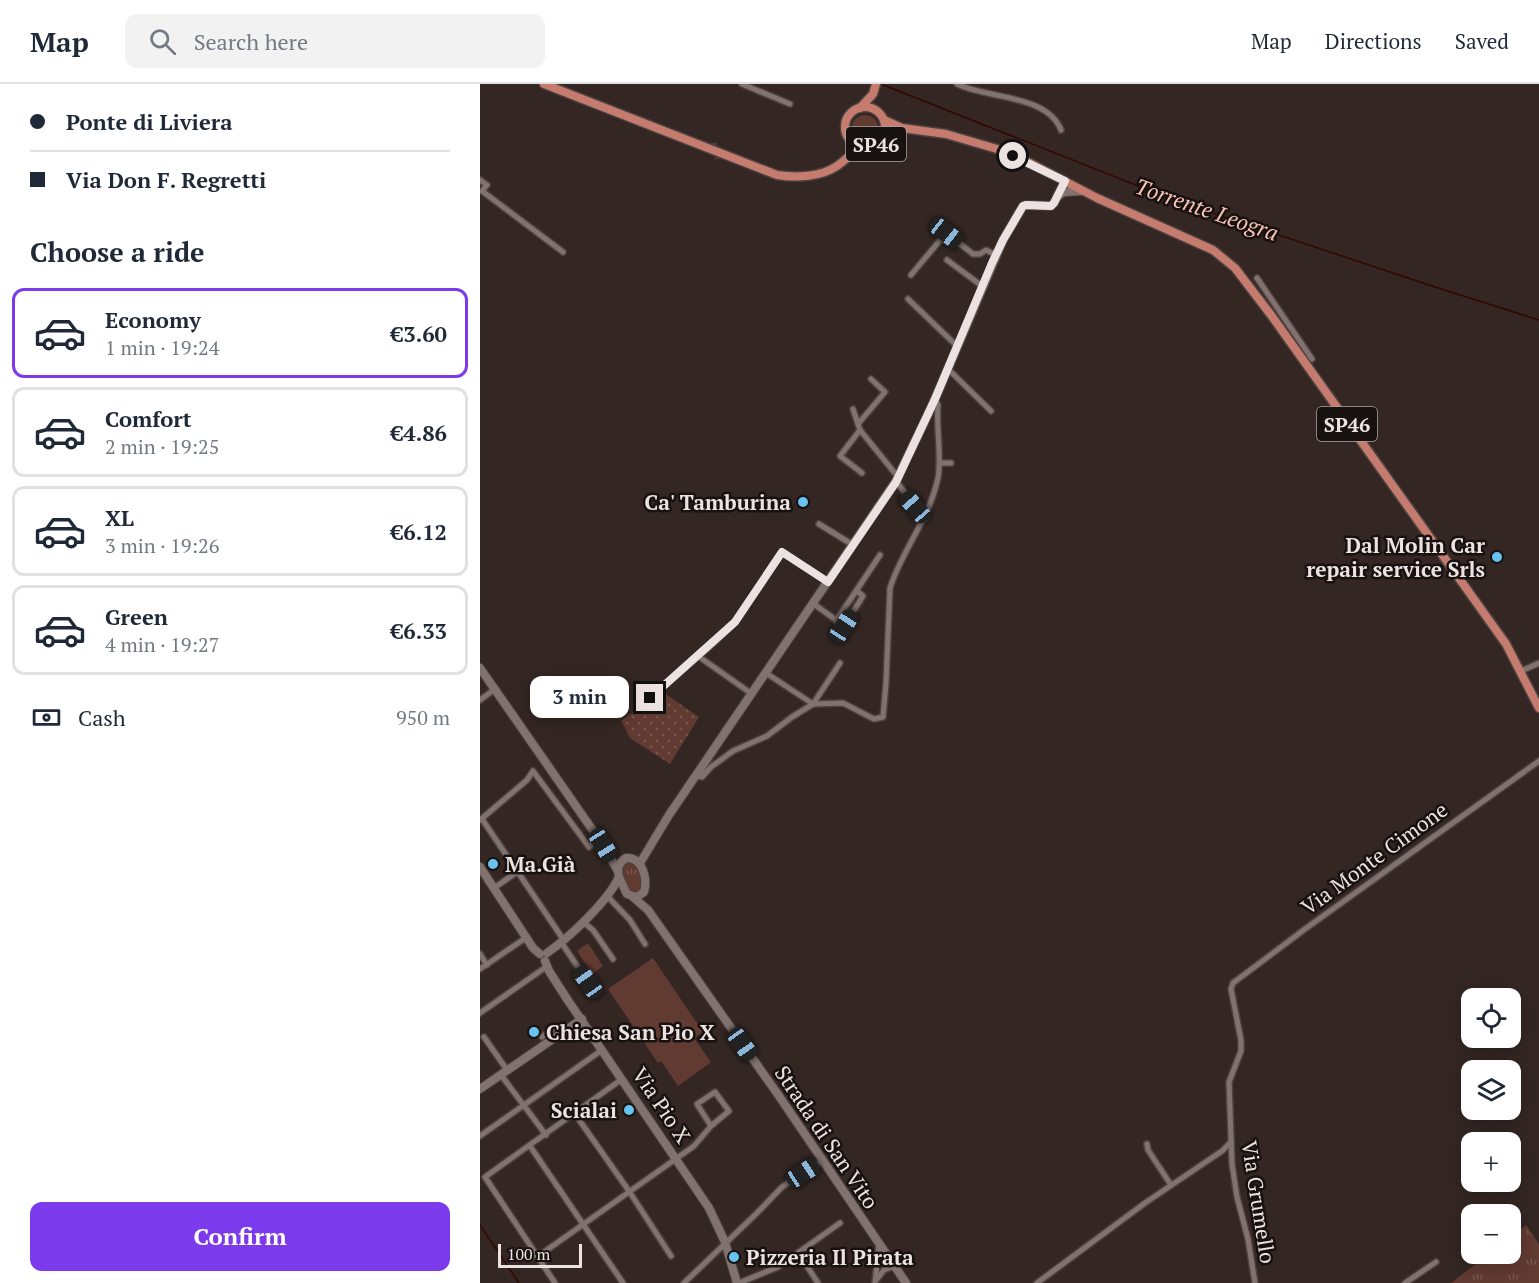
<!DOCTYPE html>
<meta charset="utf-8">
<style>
:root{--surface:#fff;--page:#f2f2f3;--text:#1f2937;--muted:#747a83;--line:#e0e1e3;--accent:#7c3aed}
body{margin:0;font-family:"PT Serif",serif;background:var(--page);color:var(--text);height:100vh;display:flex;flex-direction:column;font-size:22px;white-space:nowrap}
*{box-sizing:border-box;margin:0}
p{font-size:20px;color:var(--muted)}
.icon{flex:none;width:33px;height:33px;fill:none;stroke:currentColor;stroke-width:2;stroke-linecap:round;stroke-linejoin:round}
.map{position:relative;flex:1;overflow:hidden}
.panel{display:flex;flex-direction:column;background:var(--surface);width:480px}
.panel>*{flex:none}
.hud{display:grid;align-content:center;height:132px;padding:0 30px;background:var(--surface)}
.fabs{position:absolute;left:981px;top:904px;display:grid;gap:12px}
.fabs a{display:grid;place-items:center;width:60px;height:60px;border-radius:12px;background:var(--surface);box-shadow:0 3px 15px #0003;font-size:30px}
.scale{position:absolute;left:18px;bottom:15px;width:84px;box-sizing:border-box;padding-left:6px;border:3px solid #ece2e1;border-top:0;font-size:16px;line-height:21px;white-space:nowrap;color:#ece2e1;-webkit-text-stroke:4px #17110f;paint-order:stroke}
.end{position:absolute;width:27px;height:27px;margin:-14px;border:8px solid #ece2e1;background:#111;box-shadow:0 0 0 3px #111}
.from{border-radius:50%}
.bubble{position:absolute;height:42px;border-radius:12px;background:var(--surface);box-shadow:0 3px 15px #0003;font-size:20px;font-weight:700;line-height:42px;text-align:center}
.car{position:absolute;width:18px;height:36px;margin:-18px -9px;border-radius:8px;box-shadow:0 0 4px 2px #0007;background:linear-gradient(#222 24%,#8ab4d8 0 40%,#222 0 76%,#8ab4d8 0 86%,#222 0)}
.hud b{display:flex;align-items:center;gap:21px;height:57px;font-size:22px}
.hud b+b{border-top:2px solid var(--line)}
.hud i{width:15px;height:15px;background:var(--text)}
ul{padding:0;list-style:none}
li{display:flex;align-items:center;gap:18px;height:90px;margin:0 12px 9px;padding:0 18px;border:3px solid var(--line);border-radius:12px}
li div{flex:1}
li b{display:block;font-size:22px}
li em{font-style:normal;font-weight:700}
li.selected{border-color:var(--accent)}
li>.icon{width:54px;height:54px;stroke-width:1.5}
h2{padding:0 30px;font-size:27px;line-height:72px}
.pay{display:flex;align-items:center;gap:15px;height:66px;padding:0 30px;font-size:22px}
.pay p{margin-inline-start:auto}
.primary-button{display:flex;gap:12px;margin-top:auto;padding:12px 30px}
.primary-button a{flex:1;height:69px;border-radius:12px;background:var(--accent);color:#fff;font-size:24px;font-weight:700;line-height:69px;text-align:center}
header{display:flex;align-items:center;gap:36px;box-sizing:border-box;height:84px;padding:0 30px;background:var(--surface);border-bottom:2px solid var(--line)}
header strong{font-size:28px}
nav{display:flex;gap:33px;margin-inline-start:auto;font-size:21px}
.search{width:420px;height:54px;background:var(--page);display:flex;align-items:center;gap:15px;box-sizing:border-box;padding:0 21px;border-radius:12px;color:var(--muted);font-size:22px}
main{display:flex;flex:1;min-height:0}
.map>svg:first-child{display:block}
.grass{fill:url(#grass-tufts)}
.park{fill:url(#park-dots)}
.garden{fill:#613a32}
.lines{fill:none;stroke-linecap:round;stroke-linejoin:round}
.stream{stroke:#350602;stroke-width:1.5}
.street-tunnel{stroke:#4f4240;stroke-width:5;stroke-dasharray:5 2.5;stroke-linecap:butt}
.street-casing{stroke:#4d4240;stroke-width:8}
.secondary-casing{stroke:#4d4240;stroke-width:10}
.primary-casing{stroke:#4d4240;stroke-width:11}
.street{stroke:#82726f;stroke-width:5}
.secondary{stroke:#82726f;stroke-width:8}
.primary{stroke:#c57c6f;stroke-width:8}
.route{stroke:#ece2e1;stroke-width:8}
.poi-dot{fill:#69c3f1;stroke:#17110f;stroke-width:2}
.labels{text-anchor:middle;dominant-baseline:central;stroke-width:5;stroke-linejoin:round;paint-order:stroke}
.shield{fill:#17110f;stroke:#aca3a2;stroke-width:1.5}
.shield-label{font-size:20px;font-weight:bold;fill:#ece2e1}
.poi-label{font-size:21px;font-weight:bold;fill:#ece2e1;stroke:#17110f;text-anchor:end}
.street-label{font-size:21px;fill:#ece2e1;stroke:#17110f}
.water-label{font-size:22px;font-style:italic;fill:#f8c2b7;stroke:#17110f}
</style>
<header>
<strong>Map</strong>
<div class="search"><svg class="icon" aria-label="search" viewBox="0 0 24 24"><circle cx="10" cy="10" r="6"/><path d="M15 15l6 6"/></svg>Search here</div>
<nav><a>Map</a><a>Directions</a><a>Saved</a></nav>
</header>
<main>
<section class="panel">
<div class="hud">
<b><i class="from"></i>Ponte di Liviera</b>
<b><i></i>Via Don F. Regretti</b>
</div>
<h2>Choose a ride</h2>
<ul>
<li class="selected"><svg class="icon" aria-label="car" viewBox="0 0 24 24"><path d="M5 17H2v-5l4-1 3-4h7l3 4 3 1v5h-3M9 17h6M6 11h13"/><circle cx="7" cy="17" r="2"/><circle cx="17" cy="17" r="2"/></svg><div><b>Economy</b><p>1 min · 19:24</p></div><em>€3.60</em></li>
<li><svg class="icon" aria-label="car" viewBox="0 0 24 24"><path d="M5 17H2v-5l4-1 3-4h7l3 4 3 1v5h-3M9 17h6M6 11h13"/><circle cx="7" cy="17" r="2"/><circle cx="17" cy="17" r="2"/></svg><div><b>Comfort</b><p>2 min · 19:25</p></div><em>€4.86</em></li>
<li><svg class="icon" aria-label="car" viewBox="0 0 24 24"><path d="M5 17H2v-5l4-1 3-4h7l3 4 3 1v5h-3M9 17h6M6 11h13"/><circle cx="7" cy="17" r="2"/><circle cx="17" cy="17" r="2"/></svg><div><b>XL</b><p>3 min · 19:26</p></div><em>€6.12</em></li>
<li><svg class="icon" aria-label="car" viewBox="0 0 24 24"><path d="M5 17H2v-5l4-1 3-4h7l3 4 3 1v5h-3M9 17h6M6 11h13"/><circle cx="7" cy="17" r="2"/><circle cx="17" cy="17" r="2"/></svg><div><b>Green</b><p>4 min · 19:27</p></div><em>€6.33</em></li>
</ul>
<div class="pay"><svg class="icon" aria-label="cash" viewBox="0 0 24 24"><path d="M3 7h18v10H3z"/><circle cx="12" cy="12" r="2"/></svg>Cash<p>950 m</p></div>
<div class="primary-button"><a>Confirm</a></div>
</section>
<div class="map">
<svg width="1059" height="1199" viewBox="0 0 1059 1199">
<defs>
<pattern id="grass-tufts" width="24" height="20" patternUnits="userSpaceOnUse" patternTransform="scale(1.5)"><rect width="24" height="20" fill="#613a32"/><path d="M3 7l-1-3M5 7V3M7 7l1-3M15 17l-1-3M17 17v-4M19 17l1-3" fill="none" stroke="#78564f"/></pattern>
<pattern id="park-dots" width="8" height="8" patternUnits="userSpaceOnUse" patternTransform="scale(1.5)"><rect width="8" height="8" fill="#613a32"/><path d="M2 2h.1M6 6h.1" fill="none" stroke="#78564f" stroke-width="1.8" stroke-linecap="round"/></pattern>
</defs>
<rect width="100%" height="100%" fill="#332623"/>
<!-- grass -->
<g class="grass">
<circle cx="385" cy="44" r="13"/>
<path d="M148 778H153C158 785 163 796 161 805L156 808 148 805 142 787 143 781Z"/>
<polygon points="1046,1141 1059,1160 1059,1199 971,1199 1009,1170 1030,1170 1031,1153"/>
</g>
<!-- park -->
<polygon class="park" points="181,607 219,633 190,680 150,654 141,637"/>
<!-- garden -->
<g class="garden">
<polygon points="108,859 123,882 112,890 97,867"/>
<polygon points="173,874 223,948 214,954 231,978 198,1002 181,977 178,979 128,905"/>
</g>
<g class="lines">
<!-- stream -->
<g class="stream">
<polyline points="401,0 691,115 949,201 1059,236"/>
<polyline points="0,1141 39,1199"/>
</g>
<!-- street-tunnel -->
<polyline class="street-tunnel" points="234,59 237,75"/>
<!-- street casing -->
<g class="street-casing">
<g id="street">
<polyline points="262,0 310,20"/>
<path d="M477 0C507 15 567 10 581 46"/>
<polyline points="0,96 7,101 2,107 83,168"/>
<polyline points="467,176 502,202"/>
<polyline points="431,191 466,149 493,170 500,170 506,166 516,171"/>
<polyline points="777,194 832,275"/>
<polyline points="428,215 478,263"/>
<polyline points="468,285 511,327"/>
<polyline points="373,325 380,346 418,393"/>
<polyline points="378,340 405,308 391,295"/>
<polyline points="380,346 360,372 382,389"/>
<polyline points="460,379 471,379"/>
<polyline points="416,397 445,435"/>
<polyline points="339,440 373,461"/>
<polyline points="334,520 364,542 383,512 377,507"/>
<polyline points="356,537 400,471"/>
<polyline points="218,572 272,610"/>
<polyline points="1041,587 1059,579"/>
<polyline points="286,589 333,620 360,579"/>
<polyline points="170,614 230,562 255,538 302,468 348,498"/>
<polyline points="0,616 15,605"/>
<path d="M218 692 222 693 231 683 253 667 287 652 312 633 333 620 363 619 394 635 403 633 406 599 410 504C422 466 449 436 458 394 462 373 456 345 458 321L455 315"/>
<polyline points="2,735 83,855"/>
<polyline points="0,736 47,696 53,687 109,763 123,753"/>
<polyline points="14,804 37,788"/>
<polyline points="129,814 150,836 165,860"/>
<polyline points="103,838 113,846 133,875"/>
<polyline points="81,858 108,898"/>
<polyline points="0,870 7,881"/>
<polyline points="0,885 47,853"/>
<polyline points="0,929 66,883"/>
<polyline points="4,953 27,986"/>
<polyline points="62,953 75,943"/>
<polyline points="21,991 66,1051"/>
<polyline points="95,1030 149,1107 191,1172"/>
<polyline points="0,1052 122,966"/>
<polyline points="667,1060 668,1066 691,1101"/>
<polyline points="50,1062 143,1199"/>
<polyline points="319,1170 338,1199"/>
<polyline points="57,1173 214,1062 231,1042 249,1027 235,1008 217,1020 231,1042"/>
<polyline points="397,1195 404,1186 414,1182"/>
<polyline points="75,1199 5,1093 142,995"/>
<polyline points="204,1199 277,1129 302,1103 342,1077"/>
<polyline points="259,1199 298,1183 360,1139"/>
<polyline points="395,1199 399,1161"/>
<polyline points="557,1199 665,1119 742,1067 751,1058"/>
<polyline points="775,1199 768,1155 757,1113 752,1080 749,998 761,967 761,956 751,905 753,899 825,845 1059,677"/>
<polyline points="925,1199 956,1178"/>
</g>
</g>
<!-- secondary casing -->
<g class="secondary-casing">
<g id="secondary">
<polyline points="578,112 584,108 603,107"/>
<polyline points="0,584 123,761 138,787"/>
<polyline points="160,779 189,731 416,397 452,322 523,156 543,122 546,121 571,122 574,119 585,97"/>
<polyline points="0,783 53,864 60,870"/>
<polyline points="153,813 168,826 299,1012 426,1199"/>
<path d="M67 869C90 853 128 817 139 793 137 784 138 779 146 774 162 773 168 794 164 808L157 813 147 810 139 793"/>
<polyline points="65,877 69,887 87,915 229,1124 245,1158 257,1199"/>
<polyline points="0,1005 102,935"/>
</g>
</g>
<!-- primary casing -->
<g class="primary-casing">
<g id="primary">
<path d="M64 0 297 91C316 94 341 93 357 82 367 75 372 68 384 63"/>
<circle cx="385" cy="43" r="20"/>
<polyline points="380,24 393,10 396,0"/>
<polyline points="404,36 422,44 466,50 517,65 550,79 617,114 733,166 755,184 791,231 1026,560 1059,624"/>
</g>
</g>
<!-- street -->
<use href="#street" class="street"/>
<!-- secondary -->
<use href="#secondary" class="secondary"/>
<!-- primary -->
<use href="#primary" class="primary"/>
</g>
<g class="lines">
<!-- route -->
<polyline class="route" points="170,614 255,538 302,468 348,498 416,398 455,315 512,179 523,156 543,122 546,121 571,122 574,119 585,97 533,72"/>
</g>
<!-- markers -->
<g class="poi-dot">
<circle cx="323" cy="418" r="6"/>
<circle cx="1017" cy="473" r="6"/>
<circle cx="13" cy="780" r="6"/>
<circle cx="54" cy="948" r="6"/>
<circle cx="149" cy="1026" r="6"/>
<circle cx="254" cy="1173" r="6"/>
</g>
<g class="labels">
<!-- shield labels -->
<g class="shield">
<rect x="366" y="43" width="60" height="34" rx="4.5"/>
<rect x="837" y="323" width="60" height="34" rx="4.5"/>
</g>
<g class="shield-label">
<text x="396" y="60">SP46</text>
<text x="867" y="340">SP46</text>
</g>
<!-- poi labels -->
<g class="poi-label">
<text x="311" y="418">Ca' Tamburina</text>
<text x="1005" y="461">Dal Molin Car<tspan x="1005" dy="24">repair service Srls</tspan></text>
<text x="25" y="780" text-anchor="start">Ma.Già</text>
<text x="66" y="948" text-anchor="start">Chiesa San Pio X</text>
<text x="137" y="1026">Scialai</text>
<text x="266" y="1173" text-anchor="start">Pizzeria Il Pirata</text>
</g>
<!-- street labels -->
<g class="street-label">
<text transform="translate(894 774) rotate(-36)">Via Monte Cimone</text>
<text transform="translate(182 1021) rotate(56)">Via Pio X</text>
<text transform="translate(347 1053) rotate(56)">Strada di San Vito</text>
<text transform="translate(779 1118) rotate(81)">Via Grumello</text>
</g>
<!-- water labels -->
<g class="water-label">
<text transform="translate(727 125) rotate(19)">Torrente Leogra</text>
</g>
</g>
</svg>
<div class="fabs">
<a><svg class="icon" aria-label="locate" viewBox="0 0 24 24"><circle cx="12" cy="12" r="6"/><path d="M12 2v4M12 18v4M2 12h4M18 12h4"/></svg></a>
<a><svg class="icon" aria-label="layers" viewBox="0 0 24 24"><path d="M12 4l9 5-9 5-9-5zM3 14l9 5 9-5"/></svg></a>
<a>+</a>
<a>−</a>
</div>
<div class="scale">100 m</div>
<i class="end from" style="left:533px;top:72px"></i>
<i class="end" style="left:170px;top:614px"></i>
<div class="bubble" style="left:50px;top:592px;width:99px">3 min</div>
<i class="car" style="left:466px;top:149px;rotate:128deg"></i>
<i class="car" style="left:435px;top:423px;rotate:319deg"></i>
<i class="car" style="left:364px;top:542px;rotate:33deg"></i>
<i class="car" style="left:123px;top:761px;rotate:148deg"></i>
<i class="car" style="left:108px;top:898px;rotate:325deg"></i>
<i class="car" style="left:262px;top:960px;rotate:145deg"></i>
<i class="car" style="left:323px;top:1089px;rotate:57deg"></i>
</div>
</main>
